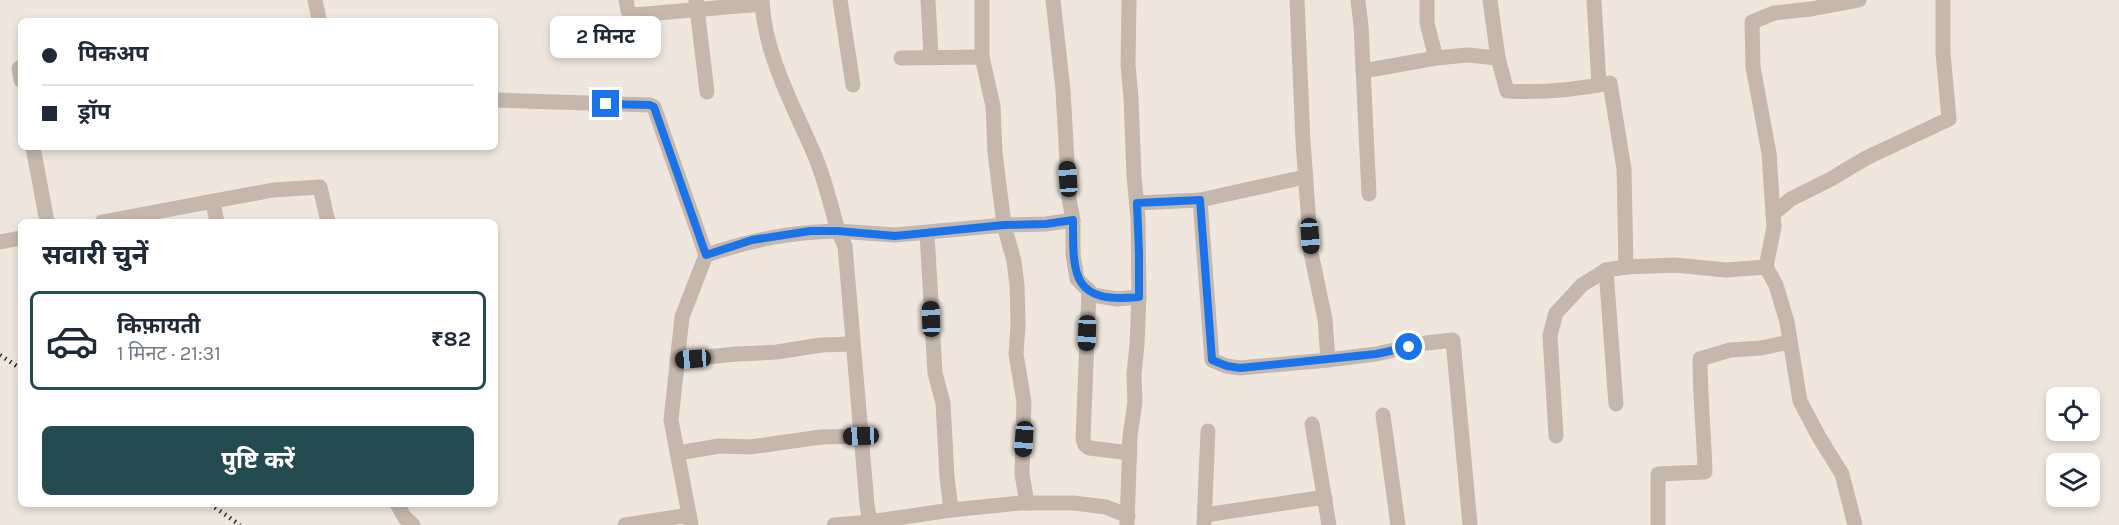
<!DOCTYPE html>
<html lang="hi">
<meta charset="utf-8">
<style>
:root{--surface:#fff;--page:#f2f2f3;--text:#1f2937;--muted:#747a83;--line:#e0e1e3;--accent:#244c50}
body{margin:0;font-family:Karla,"Noto Sans Devanagari",sans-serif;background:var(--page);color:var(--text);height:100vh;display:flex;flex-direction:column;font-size:22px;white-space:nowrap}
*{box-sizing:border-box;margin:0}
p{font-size:20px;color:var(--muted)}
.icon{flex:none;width:33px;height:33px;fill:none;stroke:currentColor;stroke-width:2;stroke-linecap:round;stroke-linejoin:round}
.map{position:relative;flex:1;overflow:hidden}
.details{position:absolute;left:18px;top:219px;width:480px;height:288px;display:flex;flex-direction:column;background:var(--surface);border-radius:9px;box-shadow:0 3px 9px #0003}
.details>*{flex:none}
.guide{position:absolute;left:18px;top:18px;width:480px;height:132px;border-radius:9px;box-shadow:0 3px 9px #0003;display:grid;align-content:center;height:132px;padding:0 24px;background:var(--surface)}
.tools{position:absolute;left:2046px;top:387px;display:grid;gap:12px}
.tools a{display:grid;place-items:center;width:54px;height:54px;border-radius:9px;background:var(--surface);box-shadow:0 3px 9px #0003;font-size:30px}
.end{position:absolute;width:27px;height:27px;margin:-14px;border:8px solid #1a73e8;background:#fff;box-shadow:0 0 0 3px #fff}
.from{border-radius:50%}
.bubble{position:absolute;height:42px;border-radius:9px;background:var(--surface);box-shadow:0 3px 9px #0003;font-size:20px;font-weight:700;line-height:42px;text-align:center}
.car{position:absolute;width:18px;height:36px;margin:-18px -9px;border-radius:8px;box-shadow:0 0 4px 2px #0007;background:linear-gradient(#222 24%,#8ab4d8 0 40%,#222 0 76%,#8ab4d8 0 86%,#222 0)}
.guide b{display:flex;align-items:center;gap:21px;height:57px;font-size:22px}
.guide b+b{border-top:2px solid var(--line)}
.guide i{width:15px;height:15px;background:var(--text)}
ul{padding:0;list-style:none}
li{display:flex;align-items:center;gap:18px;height:99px;margin:0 12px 9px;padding:0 12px;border:3px solid transparent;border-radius:9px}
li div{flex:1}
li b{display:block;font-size:22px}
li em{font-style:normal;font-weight:700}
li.active{border-color:var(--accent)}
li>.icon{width:54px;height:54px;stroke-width:1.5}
h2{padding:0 24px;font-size:27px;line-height:72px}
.button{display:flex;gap:12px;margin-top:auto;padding:12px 24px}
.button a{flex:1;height:69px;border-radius:9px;background:var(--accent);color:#fff;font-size:24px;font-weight:700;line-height:69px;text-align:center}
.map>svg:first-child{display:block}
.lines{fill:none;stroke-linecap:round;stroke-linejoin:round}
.minor{stroke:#c5b7ab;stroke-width:15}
.rail{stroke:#342d29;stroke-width:4.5;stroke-dasharray:1.5 4.5;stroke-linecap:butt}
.route{stroke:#1a73e8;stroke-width:8}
</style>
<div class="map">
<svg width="2119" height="525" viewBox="0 0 2119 525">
<rect width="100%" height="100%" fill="#efe7dd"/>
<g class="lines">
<!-- minor -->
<g class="minor">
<polyline points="315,0 319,19"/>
<polyline points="626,0 628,11 634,15 762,4"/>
<polyline points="696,0 707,92"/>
<polyline points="840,0 853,85"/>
<polyline points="928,0 931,57"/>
<polyline points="1053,0 1063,90 1069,198 1073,220 1073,254 1077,279 1093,295 1117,299 1139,297 1138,218 1134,176 1131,98 1128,65 1129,0"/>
<polyline points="1297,0 1303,141 1311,253 1325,319 1328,360 1376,354 1426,343 1453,340 1470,525"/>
<polyline points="1358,0 1361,26 1369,194"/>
<path d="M1427 0V23L1436 58 1467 55 1498 58 1507 91C1543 93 1575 90 1610 83L1624 169 1626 267 1675 265 1726 270 1766 267 1776 285 1787 322 1800 401 1819 437 1842 474 1855 525"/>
<polyline points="1490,0 1498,58"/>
<polyline points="1594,0 1599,85"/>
<polyline points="901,58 982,57"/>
<polyline points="19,68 21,80"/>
<polyline points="1363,71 1436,58"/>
<polyline points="495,100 650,105 654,107 706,255"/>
<polyline points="33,147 47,222"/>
<polyline points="1200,200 1212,360 1226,366 1240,368 1328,360"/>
<polyline points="213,203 217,222"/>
<polyline points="1137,203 1200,200 1305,177"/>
<polyline points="1773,214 1791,199 1831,179 1866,158 1949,119 1943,53 1943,0"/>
<polyline points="102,222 273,190 320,187 328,222"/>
<polyline points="838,231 895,235 1004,225 995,153 993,106 982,57 982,0"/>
<polyline points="838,231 845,246 867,505 870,522"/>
<polyline points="927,233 935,373 943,403 947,477 951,510"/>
<polyline points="0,242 21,238"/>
<polyline points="1766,267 1774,227 1772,199 1769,153 1753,67 1752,22 1774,13 1811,9 1859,0"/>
<polyline points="1606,270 1616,404"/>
<polyline points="1089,290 1083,439 1085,445 1089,448 1130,453"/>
<polyline points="677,360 736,354 777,352 821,345 852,344"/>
<polyline points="1383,415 1398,525"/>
<polyline points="1312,424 1329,525"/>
<polyline points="1556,436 1550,335 1556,313 1582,285 1606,270 1626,267"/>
<polyline points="678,453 719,446 750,447 821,437 861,436"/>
<polyline points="1027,503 1022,474 1024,402 1016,354 1018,325 1017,285 1014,261 1004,225 1046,224 1073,220"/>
<polyline points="397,504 405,518 413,525"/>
<polyline points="1205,515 1325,497"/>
<polyline points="1127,524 1130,436 1135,402 1134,374 1137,344 1139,297"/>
<polyline points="625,525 689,515"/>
<path d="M691 525 671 420 682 317 706 255C752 240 789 232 838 231 831 206 825 180 815 156 794 107 764 54 762 0"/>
<polyline points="834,525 870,522 951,510 1020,503 1074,503 1106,507 1128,516"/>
<polyline points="1204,525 1208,431"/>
<path d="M1658 525V474L1705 472C1704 434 1700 397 1700 359L1730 350 1761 348 1789 342"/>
</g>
<!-- rail -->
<g class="rail">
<polyline points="0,355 21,369"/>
<polyline points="210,504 240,525"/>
</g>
</g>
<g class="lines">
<!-- route -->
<path class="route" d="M606 104 650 105 654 107 706 255 752 240 810 231H838L895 236 1004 225 1046 224 1073 220C1073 276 1072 304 1139 297V253L1137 203 1200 200 1212 360 1227 366 1240 368 1376 354 1409 347"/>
</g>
</svg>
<div class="tools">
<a><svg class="icon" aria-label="locate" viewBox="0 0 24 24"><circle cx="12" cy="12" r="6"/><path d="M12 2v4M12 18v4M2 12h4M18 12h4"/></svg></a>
<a><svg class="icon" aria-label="layers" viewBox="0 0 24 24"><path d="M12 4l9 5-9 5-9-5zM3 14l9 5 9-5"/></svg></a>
</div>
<i class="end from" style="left:1409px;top:347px"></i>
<i class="end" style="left:606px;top:104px"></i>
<div class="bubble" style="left:550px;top:16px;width:111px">2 मिनट</div>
<i class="car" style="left:1068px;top:179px;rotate:356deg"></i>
<i class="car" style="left:1310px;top:236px;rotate:176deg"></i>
<i class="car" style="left:931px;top:319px;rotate:358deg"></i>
<i class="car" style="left:1087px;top:333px;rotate:182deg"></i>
<i class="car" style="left:693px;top:359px;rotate:266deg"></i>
<i class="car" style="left:861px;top:436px;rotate:268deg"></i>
<i class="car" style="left:1024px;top:439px;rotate:184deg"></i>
<div class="guide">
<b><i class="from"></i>पिकअप</b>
<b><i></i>ड्रॉप</b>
</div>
<section class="details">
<h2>सवारी चुनें</h2>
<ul>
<li class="active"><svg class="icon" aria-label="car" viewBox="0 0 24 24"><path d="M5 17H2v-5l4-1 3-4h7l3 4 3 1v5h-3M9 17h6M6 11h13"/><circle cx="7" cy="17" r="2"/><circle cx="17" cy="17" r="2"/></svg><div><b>किफ़ायती</b><p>1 मिनट · 21:31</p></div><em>₹82</em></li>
</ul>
<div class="button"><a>पुष्टि करें</a></div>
</section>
</div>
